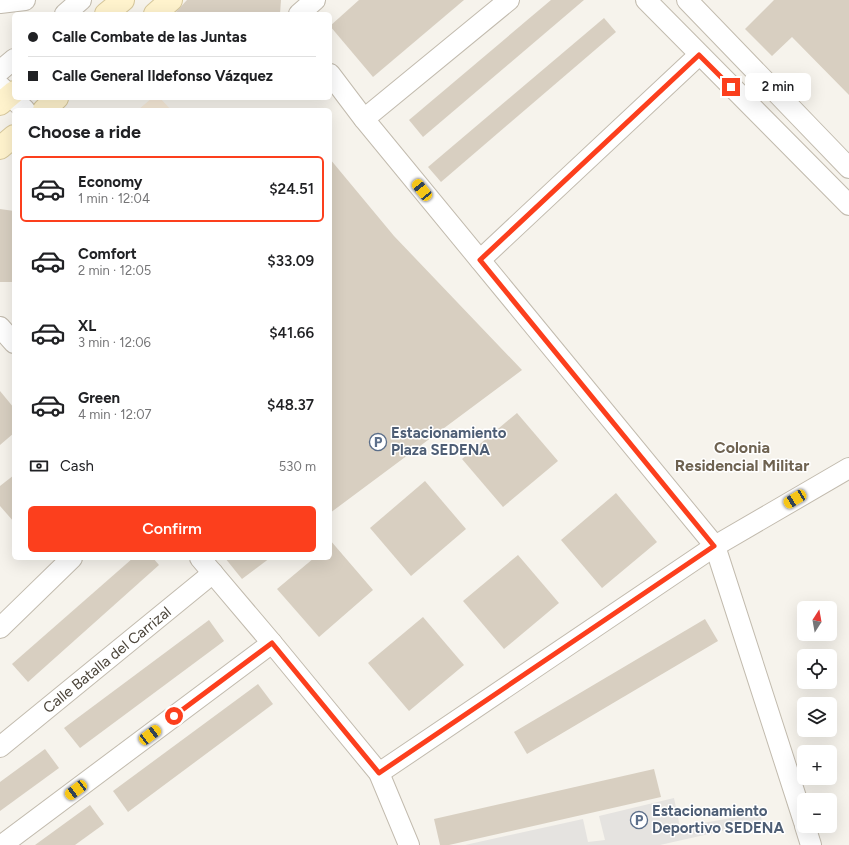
<!DOCTYPE html>
<meta charset="utf-8">
<style>
:root{--surface:#fff;--page:#f6f6f6;--text:#202124;--muted:#757577;--line:#e0e0e0;--accent:#fc3f1d}
body{margin:0;font-family:Figtree,sans-serif;background:var(--page);color:var(--text);height:100vh;display:flex;flex-direction:column;font-size:15px;white-space:nowrap}
*{box-sizing:border-box;margin:0}
p{font-size:13px;color:var(--muted)}
.icon{flex:none;width:22px;height:22px;fill:none;stroke:currentColor;stroke-width:2;stroke-linecap:round;stroke-linejoin:round}
.map{position:relative;flex:1;overflow:hidden}
.sheet{position:absolute;left:12px;top:108px;width:320px;height:452px;display:flex;flex-direction:column;background:var(--surface);border-radius:6px;box-shadow:0 4px 16px #0002}
.sheet>*{flex:none}
.banner{position:absolute;left:12px;top:12px;width:320px;height:88px;border-radius:6px;box-shadow:0 4px 16px #0002;display:grid;align-content:center;height:88px;padding:0 16px;background:var(--surface)}
.needle{width:26px;rotate:11deg}
.fabs{position:absolute;left:797px;top:601px;display:grid;gap:8px}
.fabs a{display:grid;place-items:center;width:40px;height:40px;border-radius:6px;background:var(--surface);box-shadow:0 4px 16px #0002;font-size:20px}
.end{position:absolute;width:18px;height:18px;margin:-9px;border:5px solid #fc3f1d;background:#fff;box-shadow:0 0 0 2px #fff}
.from{border-radius:50%}
.bubble{position:absolute;height:28px;border-radius:6px;background:var(--surface);box-shadow:0 4px 16px #0002;font-size:13px;font-weight:600;line-height:28px;text-align:center}
.car{position:absolute;width:12px;height:24px;margin:-12px -6px;border-radius:5px;box-shadow:0 0 3px 1px #0007;background:linear-gradient(#f5c518 24%,#345 0 40%,#f5c518 0 76%,#345 0 86%,#f5c518 0)}
.banner b{display:flex;align-items:center;gap:14px;height:38px;font-size:15px}
.banner b+b{border-top:1px solid var(--line)}
.banner i{width:10px;height:10px;background:var(--text)}
ul{padding:0;list-style:none}
li{display:flex;align-items:center;gap:12px;height:66px;margin:0 8px 6px;padding:0 8px;border:2px solid transparent;border-radius:6px}
li div{flex:1}
li b{display:block;font-size:15px}
li em{font-style:normal;font-weight:600}
li.active{border-color:var(--accent)}
li>.icon{width:36px;height:36px;stroke-width:1.5}
h2{padding:0 16px;font-size:18px;line-height:48px}
.pay{display:flex;align-items:center;gap:10px;height:44px;padding:0 16px;font-size:15px}
.pay p{margin-inline-start:auto}
.action{display:flex;gap:8px;margin-top:auto;padding:8px 16px}
.action a{flex:1;height:46px;border-radius:6px;background:var(--accent);color:#fff;font-size:16px;font-weight:600;line-height:46px;text-align:center}
.map>svg:first-child{display:block}
.commercial{fill:#f7ead8}
.parking{fill:#e5e3e0}
.building{fill:#d8cfc1}
.lines{fill:none;stroke-linecap:round;stroke-linejoin:round}
.street-casing{stroke:#c2bbae;stroke-width:22}
.secondary-casing{stroke:#d6c79b;stroke-width:24}
.street{stroke:#fff;stroke-width:20}
.secondary{stroke:#fff3cd;stroke-width:22}
.route{stroke:#fc3f1d;stroke-width:5}
.labels{text-anchor:middle;dominant-baseline:central;stroke-width:3;stroke-linejoin:round;paint-order:stroke}
.service-label{font-size:15px;font-weight:bold;fill:#4e5e75;stroke:#fff;text-anchor:start}
.street-label{font-size:15px;fill:#4b4439;stroke:#fff}
.neighbourhood-label{font-size:16px;font-weight:bold;fill:#6e6250;stroke:#fff}
</style>
<div class="map">
<svg width="849" height="845" viewBox="0 0 849 845">
<rect width="100%" height="100%" fill="#f6f3ec"/>
<!-- commercial -->
<polygon class="commercial" points="152,98 160,98 171,110 138,110"/>
<!-- parking -->
<polygon class="parking" points="674,798 680,827 760,813 762,822 660,845 465,845 583,819 588,842 605,840 599,816"/>
<!-- building -->
<g class="building">
<polygon points="187,0 281,0 280,14 174,14"/>
<polygon points="359,0 464,0 373,77 330,26"/>
<polygon points="551,0 584,0 423,137 409,120"/>
<polygon points="774,0 849,0 849,95 792,37 772,56 745,29"/>
<polygon points="604,18 616,32 441,182 428,167"/>
<polygon points="330,159 394,236 522,370 330,513"/>
<polygon points="0,209 14,211 14,282 0,282"/>
<polygon points="0,391 14,408 14,433 0,445"/>
<polygon points="517,413 558,461 503,507 462,459"/>
<polygon points="14,475 14,522 0,506 0,486"/>
<polygon points="425,481 466,529 411,576 370,528"/>
<polygon points="616,493 657,542 602,588 561,540"/>
<polygon points="330,540 373,590 319,637 277,589 314,558 330,558"/>
<polygon points="518,555 559,603 504,649 463,601"/>
<polygon points="133,558 153,558 159,565 28,682 12,664"/>
<polygon points="225,558 270,558 242,579"/>
<polygon points="423,617 464,665 409,711 368,663"/>
<polygon points="705,619 718,641 527,754 514,732"/>
<polygon points="209,620 224,641 80,748 64,728"/>
<polygon points="258,684 273,704 128,812 113,791"/>
<polygon points="45,749 59,768 0,811 0,782"/>
<polygon points="654,769 661,797 449,845 440,845 434,819"/>
<polygon points="90,805 104,824 75,845 35,845"/>
</g>
<g class="lines">
<!-- street casing -->
<g class="street-casing">
<g id="street">
<polyline points="646,0 849,205"/>
<polyline points="687,0 849,168"/>
<polyline points="0,3 25,0"/>
<polyline points="65,14 81,0"/>
<polyline points="299,14 315,0"/>
<polyline points="0,71 14,59"/>
<polyline points="330,74 364,119 715,546 804,822"/>
<polyline points="0,86 25,110"/>
<polyline points="364,119 509,0"/>
<polyline points="480,260 699,55"/>
<polyline points="0,327 14,343"/>
<polyline points="200,558 272,643 379,773 409,845"/>
<polyline points="0,628 72,558"/>
<polyline points="0,747 213,573"/>
<polyline points="379,773 715,546 849,468"/>
<polyline points="805,826 811,845"/>
<polyline points="2,845 272,643"/>
</g>
</g>
<!-- secondary casing -->
<g class="secondary-casing">
<g id="secondary">
<polyline points="106,14 123,0"/>
<polyline points="155,14 171,0"/>
<polyline points="0,104 14,92"/>
<polyline points="44,110 57,98"/>
<polyline points="0,148 14,136"/>
</g>
</g>
<!-- street -->
<use href="#street" class="street"/>
<!-- secondary -->
<use href="#secondary" class="secondary"/>
</g>
<g class="lines">
<!-- route -->
<polyline class="route" points="174,716 272,643 379,773 714,546 480,260 699,55 731,87"/>
</g>
<!-- icons -->
<defs>
<g id="parking-ring" transform="scale(0.9)"><circle r="9.5" fill="#fff" stroke="#5c6f8a" stroke-width="1.5"/><path d="M-3.5-5.5H1a3.5 3.5 0 0 1 0 7H-1V5.5H-3.5ZM-1-3.4V-.6H.8a1.4 1.4 0 0 0 0-2.8Z" fill="#5c6f8a"/></g>
</defs>
<g fill-rule="evenodd">
<use href="#parking-ring" x="378" y="442"/>
<use href="#parking-ring" x="639" y="820"/>
</g>
<g class="labels">
<!-- service labels -->
<g class="service-label">
<text x="391" y="433">Estacionamiento<tspan x="391" dy="17">Plaza SEDENA</tspan></text>
<text x="652" y="811">Estacionamiento<tspan x="652" dy="17">Deportivo SEDENA</tspan></text>
</g>
<!-- street labels -->
<g class="street-label">
<text transform="translate(107 660) rotate(-39)">Calle Batalla del Carrizal</text>
</g>
<!-- neighbourhood labels -->
<g class="neighbourhood-label">
<text x="742" y="447">Colonia<tspan x="742" dy="18">Residencial Militar</tspan></text>
</g>
</g>
</svg>
<div class="fabs">
<a><svg class="needle" viewBox="-14 -14 28 28"><path d="M0-13l5 13h-10z" fill="#e53935"/><path d="M0 13l5-13h-10z" fill="#757577"/></svg></a>
<a><svg class="icon" aria-label="locate" viewBox="0 0 24 24"><circle cx="12" cy="12" r="6"/><path d="M12 2v4M12 18v4M2 12h4M18 12h4"/></svg></a>
<a><svg class="icon" aria-label="layers" viewBox="0 0 24 24"><path d="M12 4l9 5-9 5-9-5zM3 14l9 5 9-5"/></svg></a>
<a>+</a>
<a>−</a>
</div>
<i class="end from" style="left:174px;top:716px"></i>
<i class="end" style="left:731px;top:87px"></i>
<div class="bubble" style="left:745px;top:73px;width:66px">2 min</div>
<i class="car" style="left:422px;top:190px;rotate:321deg"></i>
<i class="car" style="left:795px;top:499px;rotate:239deg"></i>
<i class="car" style="left:150px;top:735px;rotate:53deg"></i>
<i class="car" style="left:76px;top:790px;rotate:233deg"></i>
<div class="banner">
<b><i class="from"></i>Calle Combate de las Juntas</b>
<b><i></i>Calle General Ildefonso Vázquez</b>
</div>
<section class="sheet">
<h2>Choose a ride</h2>
<ul>
<li class="active"><svg class="icon" aria-label="car" viewBox="0 0 24 24"><path d="M5 17H2v-5l4-1 3-4h7l3 4 3 1v5h-3M9 17h6M6 11h13"/><circle cx="7" cy="17" r="2"/><circle cx="17" cy="17" r="2"/></svg><div><b>Economy</b><p>1 min · 12:04</p></div><em>$24.51</em></li>
<li><svg class="icon" aria-label="car" viewBox="0 0 24 24"><path d="M5 17H2v-5l4-1 3-4h7l3 4 3 1v5h-3M9 17h6M6 11h13"/><circle cx="7" cy="17" r="2"/><circle cx="17" cy="17" r="2"/></svg><div><b>Comfort</b><p>2 min · 12:05</p></div><em>$33.09</em></li>
<li><svg class="icon" aria-label="car" viewBox="0 0 24 24"><path d="M5 17H2v-5l4-1 3-4h7l3 4 3 1v5h-3M9 17h6M6 11h13"/><circle cx="7" cy="17" r="2"/><circle cx="17" cy="17" r="2"/></svg><div><b>XL</b><p>3 min · 12:06</p></div><em>$41.66</em></li>
<li><svg class="icon" aria-label="car" viewBox="0 0 24 24"><path d="M5 17H2v-5l4-1 3-4h7l3 4 3 1v5h-3M9 17h6M6 11h13"/><circle cx="7" cy="17" r="2"/><circle cx="17" cy="17" r="2"/></svg><div><b>Green</b><p>4 min · 12:07</p></div><em>$48.37</em></li>
</ul>
<div class="pay"><svg class="icon" aria-label="cash" viewBox="0 0 24 24"><path d="M3 7h18v10H3z"/><circle cx="12" cy="12" r="2"/></svg>Cash<p>530 m</p></div>
<div class="action"><a>Confirm</a></div>
</section>
</div>
